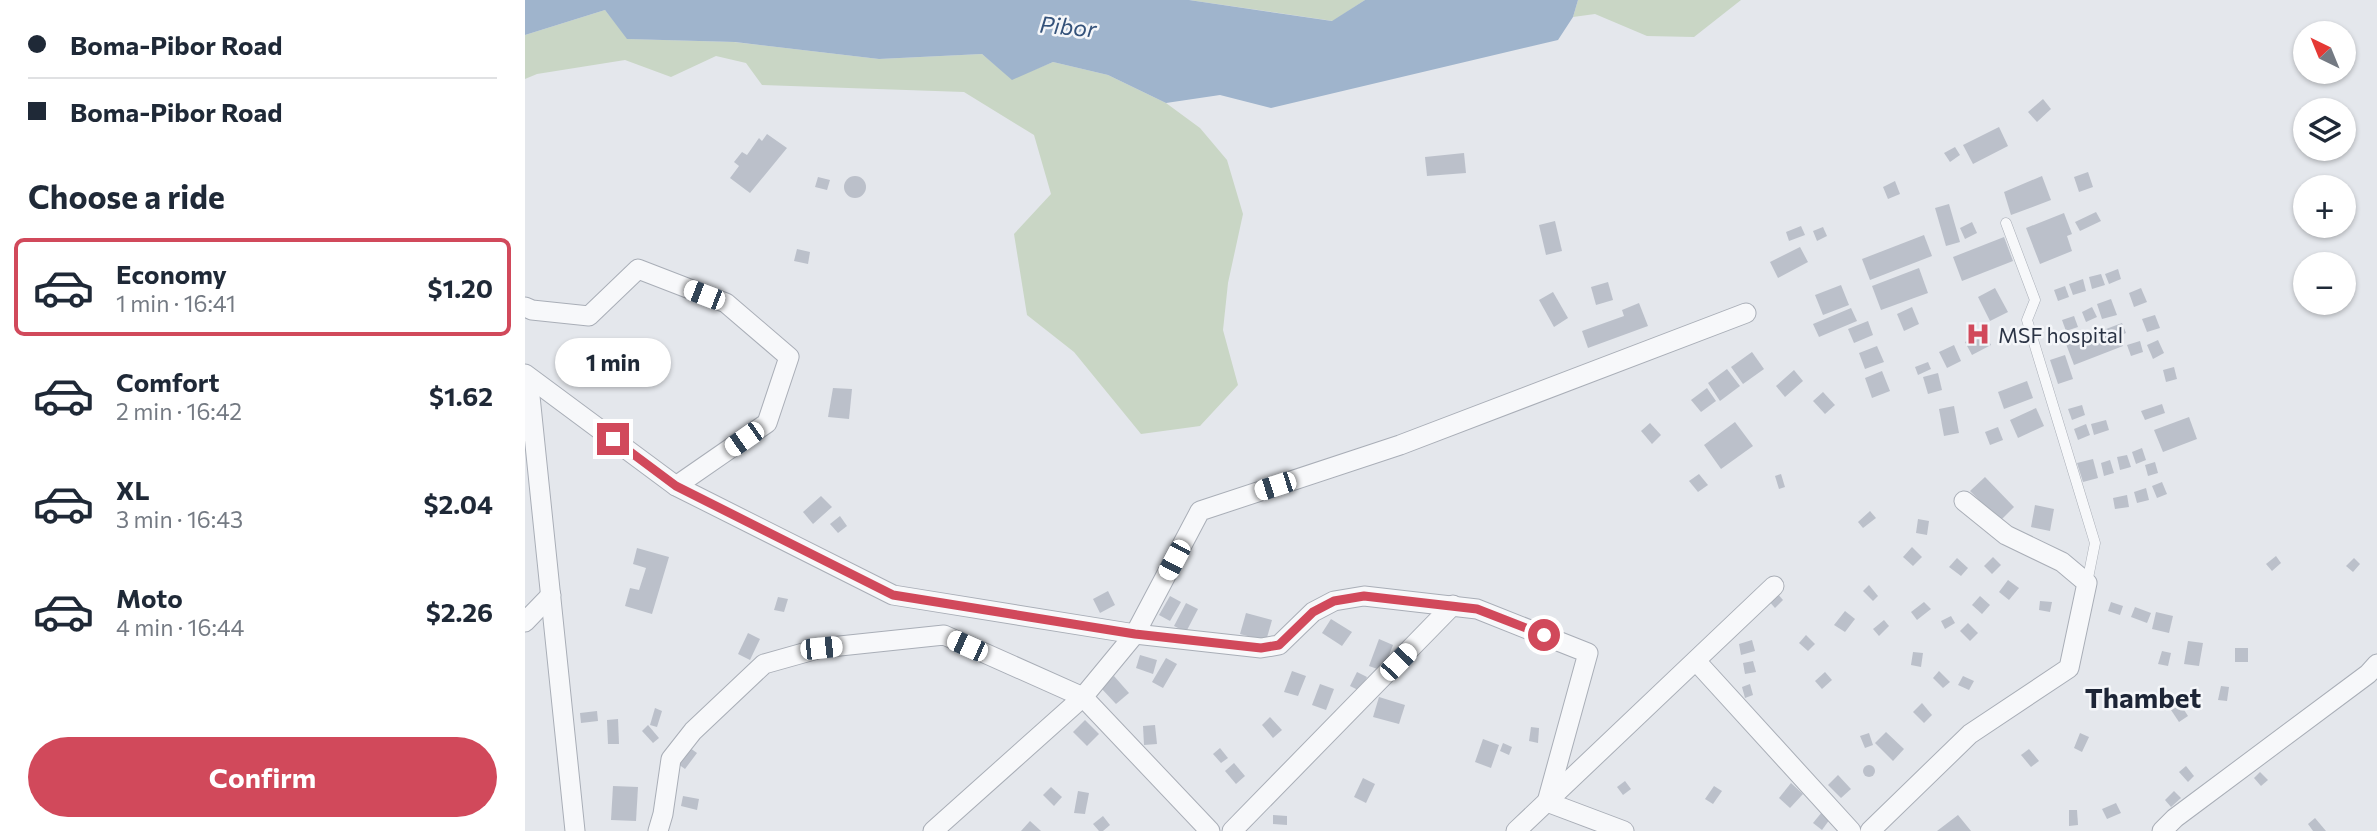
<!DOCTYPE html>
<meta charset="utf-8">
<style>
:root{--surface:#fff;--page:#f6f6f7;--text:#1f2937;--muted:#747a83;--line:#e0e1e3;--accent:#d1495b}
body{margin:0;font-family:Commissioner,sans-serif;background:var(--page);color:var(--text);height:100vh;display:flex;flex-direction:column;font-size:26px;white-space:nowrap}
*{box-sizing:border-box;margin:0}
p{font-size:23px;color:var(--muted)}
.icon{flex:none;width:38px;height:38px;fill:none;stroke:currentColor;stroke-width:2;stroke-linecap:round;stroke-linejoin:round}
.map{position:relative;flex:1;overflow:hidden}
.drawer{display:flex;flex-direction:column;background:var(--surface);width:525px}
.drawer>*{flex:none}
.banner{display:grid;align-content:center;height:154px;padding:0 28px;background:var(--surface)}
.needle{width:46px;rotate:317deg}
.fabs{position:absolute;left:1768px;top:21px;display:grid;gap:14px}
.fabs a{display:grid;place-items:center;width:63px;height:63px;border-radius:50%;background:var(--surface);box-shadow:0 2px 5px #0004;font-size:35px}
.end{position:absolute;width:32px;height:32px;margin:-16px;border:9px solid #d1495b;background:#fff;box-shadow:0 0 0 4px #fff}
.from{border-radius:50%}
.bubble{position:absolute;height:49px;border-radius:24px;background:var(--surface);box-shadow:0 2px 5px #0004;font-size:23px;font-weight:700;line-height:49px;text-align:center}
.car{position:absolute;width:21px;height:42px;margin:-21px -10px;border-radius:9px;box-shadow:0 0 5px 2px #0007;background:linear-gradient(#fff 24%,#345 0 40%,#fff 0 76%,#345 0 86%,#fff 0)}
.banner b{display:flex;align-items:center;gap:24px;height:66px;font-size:26px}
.banner b+b{border-top:2px solid var(--line)}
.banner i{width:18px;height:18px;background:var(--text)}
ul{padding:0;list-style:none}
li{display:flex;align-items:center;gap:21px;height:98px;margin:0 14px 10px;padding:0 14px;border:4px solid transparent;border-radius:10px}
li div{flex:1}
li b{display:block;font-size:26px}
li em{font-style:normal;font-weight:700}
li.active{border-color:var(--accent)}
li>.icon{width:63px;height:63px;stroke-width:1.5}
h2{padding:0 28px;font-size:32px;line-height:84px}
.button{display:flex;gap:14px;margin-top:auto;padding:14px 28px}
.button a{flex:1;height:80px;border-radius:42px;background:var(--accent);color:#fff;font-size:28px;font-weight:700;line-height:80px;text-align:center}
main{display:flex;flex:1;min-height:0}
.map>svg:first-child{display:block}
.green{fill:#c9d6c5}
.water{fill:#9fb4cc}
.building{fill:#bbc0ca}
.lines{fill:none;stroke-linecap:round;stroke-linejoin:round}
.lane-casing{stroke:#a9aeb7;stroke-width:11}
.street-casing{stroke:#a9aeb7;stroke-width:21}
.lane{stroke:#f7f8fa;stroke-width:10}
.street{stroke:#f7f8fa;stroke-width:19}
.route{stroke:#d1495b;stroke-width:9}
.labels{text-anchor:middle;dominant-baseline:central;stroke-width:5;stroke-linejoin:round;paint-order:stroke}
.poi-label{font-size:21px;fill:#2b3445;stroke:#f4f6f9;text-anchor:start}
.water-label{font-size:23px;font-style:italic;fill:#34527a;stroke:#f4f6f9}
.district-label{font-size:28px;font-weight:bold;fill:#1d2536;stroke:#f4f6f9}
</style>
<main>
<section class="drawer">
<div class="banner">
<b><i class="from"></i>Boma-Pibor Road</b>
<b><i></i>Boma-Pibor Road</b>
</div>
<h2>Choose a ride</h2>
<ul>
<li class="active"><svg class="icon" aria-label="car" viewBox="0 0 24 24"><path d="M5 17H2v-5l4-1 3-4h7l3 4 3 1v5h-3M9 17h6M6 11h13"/><circle cx="7" cy="17" r="2"/><circle cx="17" cy="17" r="2"/></svg><div><b>Economy</b><p>1 min · 16:41</p></div><em>$1.20</em></li>
<li><svg class="icon" aria-label="car" viewBox="0 0 24 24"><path d="M5 17H2v-5l4-1 3-4h7l3 4 3 1v5h-3M9 17h6M6 11h13"/><circle cx="7" cy="17" r="2"/><circle cx="17" cy="17" r="2"/></svg><div><b>Comfort</b><p>2 min · 16:42</p></div><em>$1.62</em></li>
<li><svg class="icon" aria-label="car" viewBox="0 0 24 24"><path d="M5 17H2v-5l4-1 3-4h7l3 4 3 1v5h-3M9 17h6M6 11h13"/><circle cx="7" cy="17" r="2"/><circle cx="17" cy="17" r="2"/></svg><div><b>XL</b><p>3 min · 16:43</p></div><em>$2.04</em></li>
<li><svg class="icon" aria-label="car" viewBox="0 0 24 24"><path d="M5 17H2v-5l4-1 3-4h7l3 4 3 1v5h-3M9 17h6M6 11h13"/><circle cx="7" cy="17" r="2"/><circle cx="17" cy="17" r="2"/></svg><div><b>Moto</b><p>4 min · 16:44</p></div><em>$2.26</em></li>
</ul>
<div class="button"><a>Confirm</a></div>
</section>
<div class="map">
<svg width="1852" height="831" viewBox="0 0 1852 831">
<rect width="100%" height="100%" fill="#e4e7ec"/>
<!-- green -->
<g class="green">
<polygon points="664,0 840,0 808,21"/>
<polygon points="1053,0 1216,0 1169,37 1122,36 1070,14 1048,17"/>
<polygon points="80,10 103,39 209,42 354,59 457,54 487,79 528,62 583,75 641,103 675,128 702,160 718,214 703,283 698,330 713,385 675,426 616,434 549,352 502,315 489,234 526,194 509,135 439,92 237,85 221,63 191,56 146,77 100,60 12,74 0,79 0,35"/>
</g>
<!-- water -->
<polygon class="water" points="0,0 664,0 807,21 840,0 1053,0 1048,17 1033,40 746,108 695,95 641,103 583,75 528,62 487,80 457,54 354,59 210,42 102,39 80,10 0,35"/>
<!-- building -->
<g class="building">
<polygon points="1518,99 1526,109 1512,122 1503,112"/>
<polygon points="1474,127 1483,146 1448,164 1438,145"/>
<polygon points="242,134 262,148 225,193 205,178 214,166 209,162 217,152 222,155 234,138 237,141"/>
<polygon points="1430,147 1435,155 1425,162 1419,153"/>
<polygon points="939,153 941,173 902,176 900,157"/>
<polygon points="1563,172 1568,187 1554,192 1549,177"/>
<circle cx="330" cy="187" r="11"/>
<polygon points="1517,176 1526,200 1486,215 1479,192"/>
<polygon points="293,177 305,180 302,190 290,187"/>
<polygon points="1370,181 1375,194 1363,199 1358,187"/>
<polygon points="1424,204 1435,242 1421,246 1410,208"/>
<polygon points="1571,212 1576,221 1555,231 1550,222"/>
<polygon points="1539,213 1547,234 1542,236 1547,251 1515,264 1501,228"/>
<polygon points="1030,221 1037,251 1021,255 1014,225"/>
<polygon points="1447,222 1452,233 1440,239 1435,228"/>
<polygon points="1276,226 1280,235 1264,241 1261,232"/>
<polygon points="1298,227 1302,236 1292,241 1288,231"/>
<polygon points="1399,235 1407,256 1345,280 1337,259"/>
<polygon points="1479,237 1488,261 1437,281 1428,257"/>
<polygon points="1275,247 1283,262 1253,278 1245,262"/>
<polygon points="272,249 285,252 283,264 269,261"/>
<polygon points="1394,268 1403,293 1356,310 1347,286"/>
<polygon points="1593,269 1596,279 1584,284 1580,274"/>
<polygon points="1576,274 1580,285 1567,289 1564,277"/>
<polygon points="1558,279 1561,291 1548,295 1544,284"/>
<polygon points="1083,282 1088,300 1071,305 1066,287"/>
<polygon points="1316,285 1324,305 1298,315 1290,295"/>
<polygon points="1540,286 1544,297 1533,301 1529,290"/>
<polygon points="1470,288 1483,312 1465,321 1453,297"/>
<polygon points="1616,288 1622,302 1609,307 1604,293"/>
<polygon points="1028,292 1043,318 1029,327 1014,300"/>
<polygon points="1586,299 1592,315 1577,319 1572,304"/>
<polygon points="1114,303 1123,326 1063,348 1057,331 1099,316 1097,310"/>
<polygon points="1387,307 1394,324 1379,331 1372,314"/>
<polygon points="1567,307 1572,317 1561,322 1557,312"/>
<polygon points="1326,308 1332,321 1294,337 1288,324"/>
<polygon points="1630,315 1635,328 1622,332 1617,319"/>
<polygon points="1549,316 1553,327 1541,331 1537,320"/>
<polygon points="1343,321 1348,335 1329,343 1323,329"/>
<polygon points="1597,323 1601,333 1594,336 1598,346 1549,365 1541,344"/>
<polygon points="1459,332 1466,345 1447,355 1440,342"/>
<polygon points="1633,340 1639,353 1628,359 1622,345"/>
<polygon points="1615,341 1618,352 1606,356 1602,345"/>
<polygon points="1429,345 1436,361 1422,368 1414,352"/>
<polygon points="1352,346 1359,362 1340,369 1334,353"/>
<polygon points="1227,352 1239,369 1218,384 1206,367"/>
<polygon points="1540,355 1548,379 1533,384 1525,360"/>
<polygon points="1403,362 1406,369 1393,375 1390,367"/>
<polygon points="1649,367 1652,379 1641,382 1638,370"/>
<polygon points="1202,369 1215,386 1195,401 1183,383"/>
<polygon points="1269,370 1278,381 1260,397 1251,386"/>
<polygon points="1357,371 1365,391 1347,398 1340,378"/>
<polygon points="1413,373 1417,390 1403,394 1398,377"/>
<polygon points="1502,381 1508,398 1479,409 1473,392"/>
<polygon points="308,388 327,389 324,419 303,417"/>
<polygon points="1182,388 1191,401 1176,412 1166,400"/>
<polygon points="1298,392 1310,405 1300,414 1288,401"/>
<polygon points="1637,404 1640,413 1620,420 1616,411"/>
<polygon points="1557,405 1560,415 1547,420 1543,409"/>
<polygon points="1429,406 1434,433 1419,436 1414,409"/>
<polygon points="1511,408 1519,426 1493,438 1485,420"/>
<polygon points="1664,417 1672,439 1638,452 1629,430"/>
<polygon points="1581,420 1584,430 1569,435 1566,424"/>
<polygon points="1210,422 1228,446 1196,469 1179,445"/>
<polygon points="1125,423 1136,435 1127,444 1116,431"/>
<polygon points="1561,424 1565,435 1553,440 1549,429"/>
<polygon points="1473,427 1478,440 1465,445 1460,432"/>
<polygon points="1617,448 1621,460 1611,464 1607,452"/>
<polygon points="1602,455 1606,467 1595,470 1592,457"/>
<polygon points="1568,459 1573,478 1558,482 1552,463"/>
<polygon points="1585,460 1589,473 1579,476 1576,463"/>
<polygon points="1630,462 1633,473 1623,476 1620,465"/>
<polygon points="1174,474 1183,485 1173,492 1164,481"/>
<polygon points="1256,474 1260,487 1254,489 1250,476"/>
<polygon points="1460,477 1489,507 1475,521 1445,491"/>
<polygon points="1637,482 1642,494 1632,498 1627,486"/>
<polygon points="1621,488 1624,500 1612,503 1609,492"/>
<polygon points="1602,495 1604,507 1590,509 1588,498"/>
<polygon points="296,496 307,507 288,524 278,512"/>
<polygon points="1510,505 1529,509 1525,531 1506,527"/>
<polygon points="1345,511 1351,518 1338,528 1333,522"/>
<polygon points="315,516 322,526 313,533 305,524"/>
<polygon points="1393,519 1404,521 1402,535 1391,533"/>
<polygon points="1387,547 1397,557 1388,566 1378,557"/>
<polygon points="112,548 144,557 127,614 100,606 105,588 114,590 121,568 108,564"/>
<polygon points="1751,556 1756,563 1747,571 1741,564"/>
<polygon points="1468,557 1476,565 1467,574 1459,566"/>
<polygon points="1432,558 1443,568 1436,576 1424,567"/>
<polygon points="1829,558 1835,564 1828,572 1821,566"/>
<polygon points="1483,580 1494,588 1484,600 1474,592"/>
<polygon points="1344,585 1353,596 1348,601 1338,591"/>
<polygon points="583,591 590,605 575,613 568,599"/>
<polygon points="1252,593 1258,600 1250,608 1243,600"/>
<polygon points="645,596 656,602 645,621 634,615"/>
<polygon points="1455,596 1465,605 1457,614 1447,605"/>
<polygon points="253,597 263,599 259,612 249,610"/>
<polygon points="1515,601 1527,602 1525,612 1514,610"/>
<polygon points="1399,602 1406,609 1392,620 1386,612"/>
<polygon points="1586,602 1598,606 1595,615 1583,611"/>
<polygon points="661,603 673,609 661,632 649,626"/>
<polygon points="1610,607 1626,613 1622,623 1606,617"/>
<polygon points="1320,611 1330,619 1320,632 1309,625"/>
<polygon points="1631,612 1648,616 1644,633 1627,629"/>
<polygon points="721,613 747,620 741,641 715,634"/>
<polygon points="1426,616 1430,623 1420,629 1416,621"/>
<polygon points="806,619 827,632 817,646 797,633"/>
<polygon points="1359,620 1364,626 1354,636 1348,629"/>
<polygon points="1443,623 1453,633 1445,641 1435,631"/>
<polygon points="223,633 235,639 225,660 213,654"/>
<polygon points="1281,635 1290,644 1283,651 1274,643"/>
<polygon points="854,639 868,645 858,671 844,666"/>
<polygon points="1227,640 1230,651 1216,655 1214,644"/>
<polygon points="1663,641 1678,643 1674,666 1659,664"/>
<rect x="1710" y="648" width="13" height="14"/>
<polygon points="1637,651 1646,653 1643,666 1633,664"/>
<polygon points="1388,652 1398,653 1396,667 1386,665"/>
<polygon points="615,655 632,660 628,674 611,668"/>
<polygon points="641,658 652,664 638,688 627,682"/>
<polygon points="1228,661 1231,672 1220,674 1218,663"/>
<polygon points="767,671 781,676 773,696 759,692"/>
<polygon points="1414,671 1425,682 1418,688 1408,678"/>
<polygon points="832,672 842,677 835,691 825,686"/>
<polygon points="1300,672 1307,680 1297,689 1290,681"/>
<polygon points="589,676 604,693 591,704 576,688"/>
<polygon points="1438,676 1449,681 1444,690 1433,685"/>
<polygon points="795,684 809,689 801,710 787,705"/>
<polygon points="1225,684 1228,695 1220,698 1217,687"/>
<polygon points="1696,686 1704,687 1702,701 1693,700"/>
<polygon points="854,697 880,705 874,724 848,717"/>
<polygon points="1397,703 1407,715 1399,723 1388,712"/>
<polygon points="1656,705 1663,716 1654,722 1646,710"/>
<polygon points="130,708 137,711 132,727 125,725"/>
<polygon points="72,711 73,721 56,723 55,713"/>
<polygon points="745,717 757,730 748,738 737,725"/>
<polygon points="93,719 94,744 83,744 82,720"/>
<polygon points="560,720 574,734 562,746 548,732"/>
<polygon points="123,725 134,738 128,743 117,731"/>
<polygon points="630,725 632,744 619,745 618,726"/>
<polygon points="1006,727 1014,728 1013,743 1004,741"/>
<polygon points="1361,732 1379,749 1368,761 1350,743"/>
<polygon points="1344,733 1348,745 1340,748 1335,736"/>
<polygon points="1555,733 1564,737 1557,752 1549,748"/>
<polygon points="958,739 974,745 966,768 950,762"/>
<polygon points="978,743 987,747 984,755 975,751"/>
<polygon points="165,748 172,753 160,769 153,764"/>
<polygon points="695,748 703,758 696,763 688,754"/>
<polygon points="1504,749 1514,761 1506,767 1496,755"/>
<polygon points="709,763 720,776 711,784 700,771"/>
<circle cx="1344" cy="771" r="6"/>
<polygon points="1661,766 1669,776 1663,782 1654,772"/>
<polygon points="1735,772 1743,780 1736,786 1729,778"/>
<polygon points="1313,775 1326,789 1316,798 1303,785"/>
<polygon points="838,778 850,784 841,803 829,797"/>
<polygon points="1100,781 1106,789 1098,795 1092,787"/>
<polygon points="1266,783 1278,794 1265,808 1254,798"/>
<polygon points="88,786 113,787 111,821 86,820"/>
<polygon points="1189,786 1197,791 1188,804 1180,799"/>
<polygon points="526,787 537,797 529,806 518,795"/>
<polygon points="553,791 564,793 560,814 549,813"/>
<polygon points="1649,791 1656,798 1646,807 1640,800"/>
<polygon points="158,796 174,799 172,810 156,806"/>
<polygon points="1591,803 1596,813 1582,819 1577,809"/>
<polygon points="1544,810 1552,810 1553,825 1544,826"/>
<polygon points="1297,812 1305,819 1297,830 1288,823"/>
<polygon points="748,815 762,816 762,825 748,824"/>
<polygon points="1433,815 1446,831 1412,831"/>
<polygon points="578,816 585,825 578,831 574,831 568,824"/>
<polygon points="1790,818 1801,831 1788,831 1783,824"/>
<polygon points="505,821 516,831 496,831"/>
</g>
<g class="lines">
<!-- lane casing -->
<g class="lane-casing">
<polyline id="lane" points="1481,223 1510,300 1502,320 1570,543 1562,583"/>
</g>
<!-- street casing -->
<g class="street-casing">
<g id="street">
<polyline points="0,307 7,310 64,316 113,269 201,303 264,357 242,423 151,486"/>
<polyline points="0,374 151,486 368,595 610,634 736,648 754,645 788,612 809,601 839,596 952,609 1063,653 1022,802 1099,831"/>
<polyline points="3,377 50,831"/>
<polyline points="0,622 26,595"/>
<polyline points="1171,661 1326,831"/>
<polyline points="133,831 138,814 146,759 168,731 239,664 296,648 419,635 558,697 685,831"/>
<polyline points="408,831 558,697 610,634 675,511 875,445 1221,313"/>
<polyline points="707,831 928,605"/>
<polyline points="991,831 1249,586"/>
<polyline points="1345,831 1445,734 1544,668 1562,583 1537,562 1481,535 1439,501"/>
<polyline points="1637,831 1650,818 1843,674 1852,664"/>
</g>
</g>
<!-- lane -->
<use href="#lane" class="lane"/>
<!-- street -->
<use href="#street" class="street"/>
</g>
<g class="lines">
<!-- route -->
<polyline class="route" points="88,439 151,486 368,595 610,634 736,648 754,645 788,612 809,601 839,596 952,609 1019,635"/>
</g>
<!-- icons -->
<defs>
<g id="hospital-bare" transform="scale(1.89)"><path d="M-5-5h3v3.5h4V-5h3V5h-3V1.5h-4V5h-3Z" fill="#d1495b" stroke="#f4f6f9" stroke-width="2.5" paint-order="stroke"/></g>
</defs>
<g fill-rule="evenodd">
<use href="#hospital-bare" x="1453" y="334"/>
</g>
<g class="labels">
<!-- poi labels -->
<g class="poi-label">
<text x="1473" y="334">MSF hospital</text>
</g>
<!-- water labels -->
<g class="water-label">
<text transform="translate(543 26) rotate(5)">Pibor</text>
</g>
<!-- district labels -->
<g class="district-label">
<text x="1618" y="697">Thambet</text>
</g>
</g>
</svg>
<div class="fabs">
<a><svg class="needle" viewBox="-14 -14 28 28"><path d="M0-13l5 13h-10z" fill="#e53935"/><path d="M0 13l5-13h-10z" fill="#747a83"/></svg></a>
<a><svg class="icon" aria-label="layers" viewBox="0 0 24 24"><path d="M12 4l9 5-9 5-9-5zM3 14l9 5 9-5"/></svg></a>
<a>+</a>
<a>−</a>
</div>
<i class="end from" style="left:1019px;top:635px"></i>
<i class="end" style="left:88px;top:439px"></i>
<div class="bubble" style="left:30px;top:338px;width:116px">1 min</div>
<i class="car" style="left:179px;top:295px;rotate:291deg"></i>
<i class="car" style="left:219px;top:439px;rotate:235deg"></i>
<i class="car" style="left:750px;top:486px;rotate:252deg"></i>
<i class="car" style="left:649px;top:560px;rotate:208deg"></i>
<i class="car" style="left:442px;top:646px;rotate:294deg"></i>
<i class="car" style="left:296px;top:648px;rotate:84deg"></i>
<i class="car" style="left:873px;top:662px;rotate:44deg"></i>
</div>
</main>
